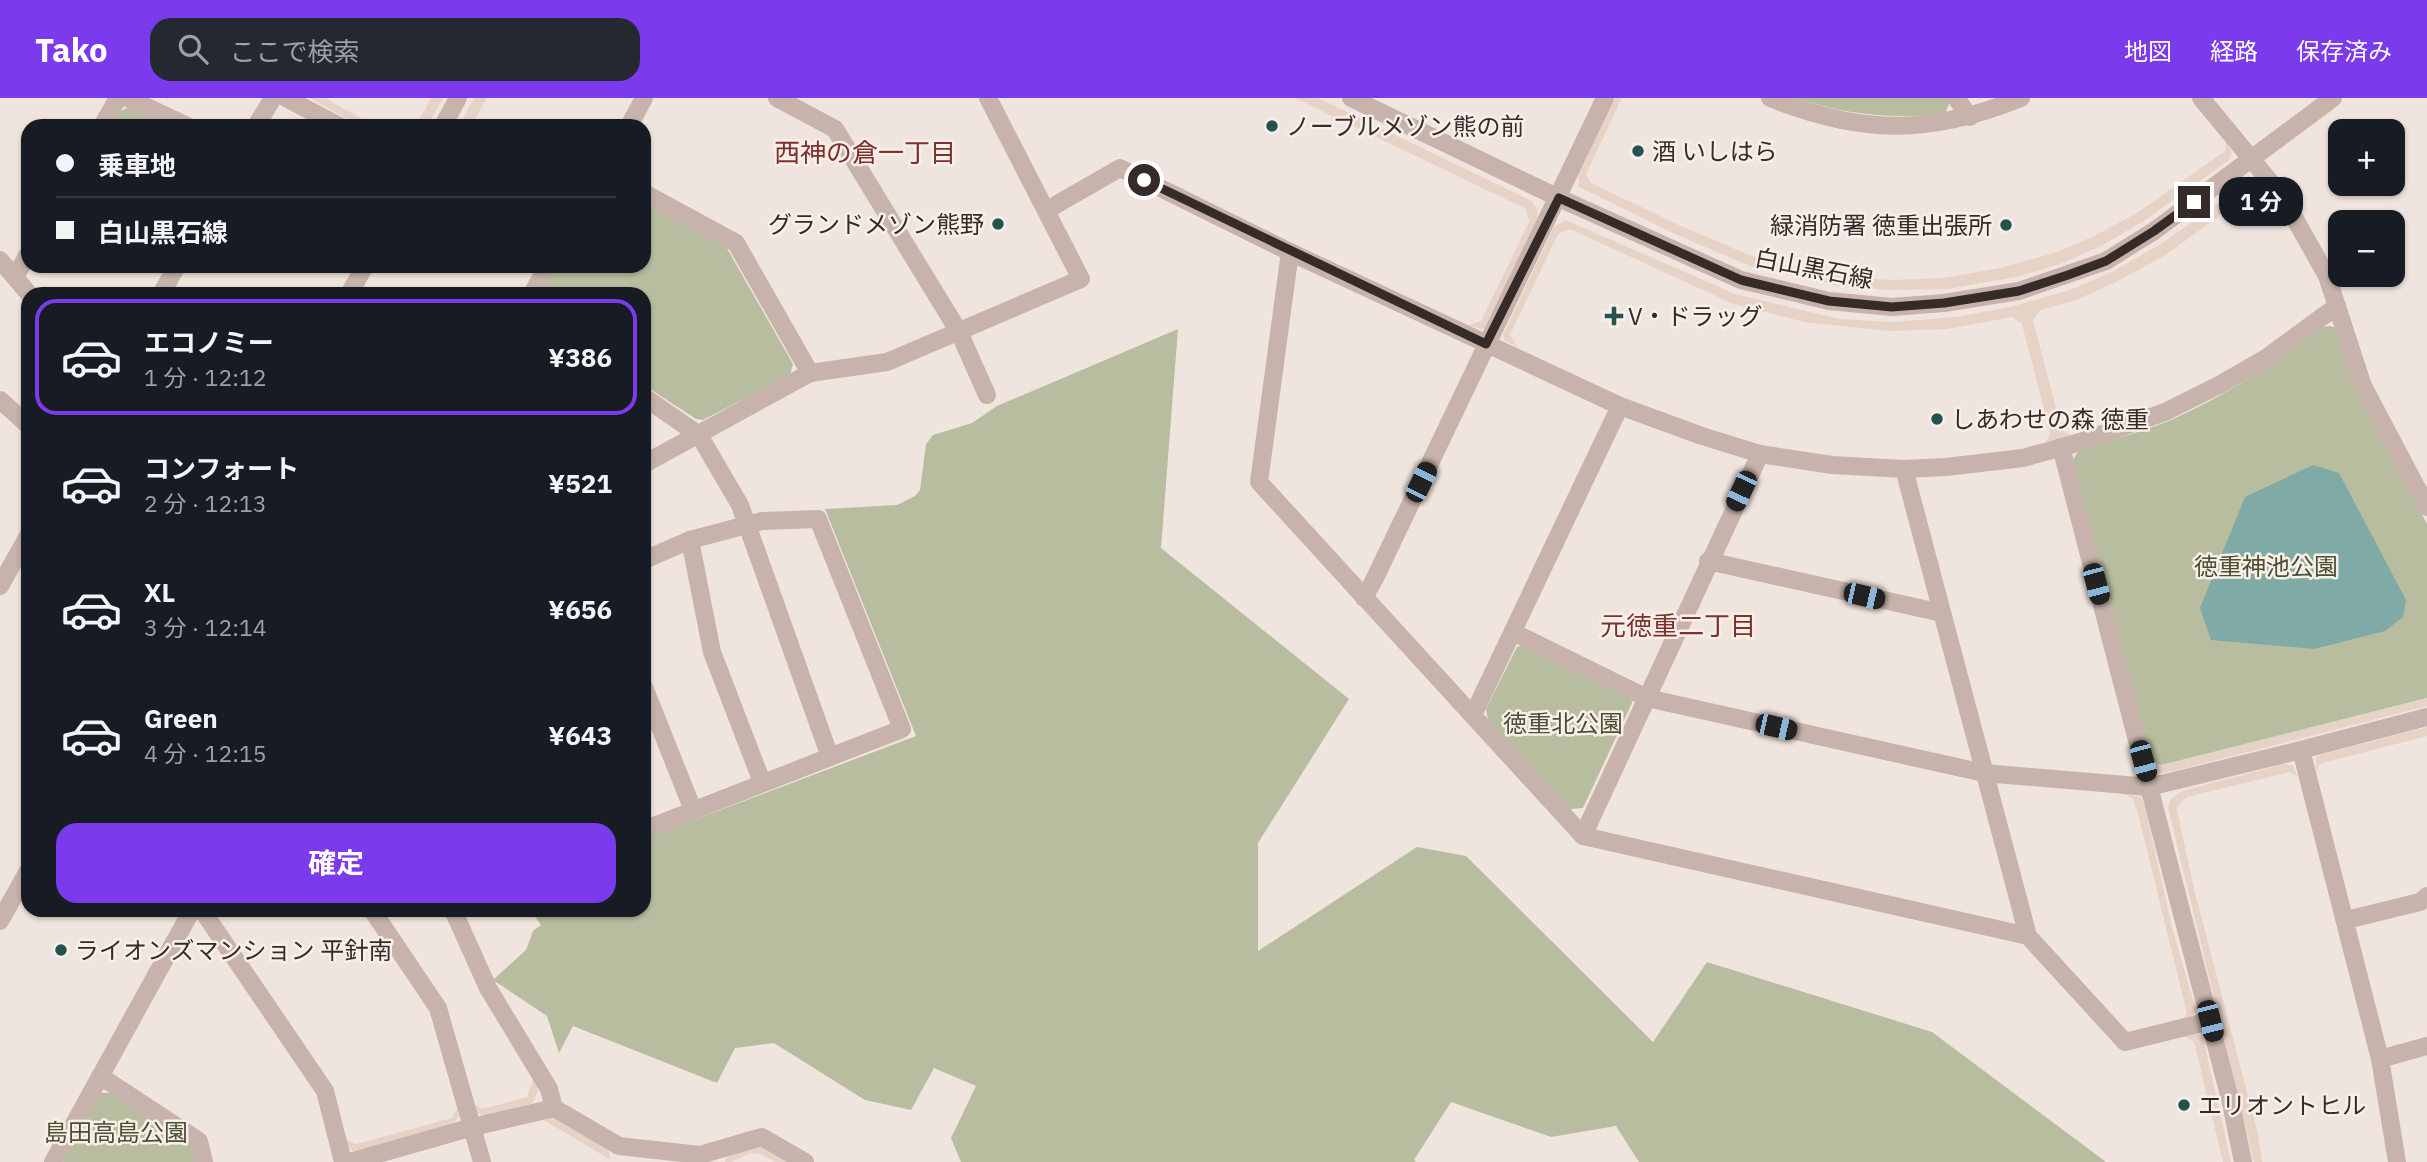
<!DOCTYPE html>
<html lang="ja">
<meta charset="utf-8">
<style>
:root{--surface:#171b24;--page:#242831;--text:#f1f3f6;--muted:#9ea1a6;--line:#363941;--accent:#7c3aed}
body{margin:0;font-family:"IBM Plex Sans","Noto Sans JP",sans-serif;background:var(--page);color:var(--text);height:100vh;display:flex;flex-direction:column;font-size:26px;white-space:nowrap}
*{box-sizing:border-box;margin:0}
p{font-size:23px;color:var(--muted)}
.icon{flex:none;width:38px;height:38px;fill:none;stroke:currentColor;stroke-width:2;stroke-linecap:round;stroke-linejoin:round}
.map{position:relative;flex:1;overflow:hidden}
.drawer{position:absolute;left:21px;top:189px;width:630px;height:630px;display:flex;flex-direction:column;background:var(--surface);border-radius:21px;box-shadow:0 2px 5px #0004}
.drawer>*{flex:none}
.banner{position:absolute;left:21px;top:21px;width:630px;height:154px;border-radius:21px;box-shadow:0 2px 5px #0004;display:grid;align-content:center;height:154px;padding:0 35px;background:var(--surface)}
.buttons{position:absolute;left:2328px;top:21px;display:grid;gap:14px}
.buttons a{display:grid;place-items:center;width:77px;height:77px;border-radius:14px;background:var(--surface);box-shadow:0 2px 5px #0004;font-size:35px}
.end{position:absolute;width:32px;height:32px;margin:-16px;border:9px solid #352b29;background:#fff;box-shadow:0 0 0 4px #fff}
.from{border-radius:50%}
.bubble{position:absolute;height:49px;border-radius:21px;background:var(--surface);box-shadow:0 2px 5px #0004;font-size:23px;font-weight:700;line-height:49px;text-align:center}
.car{position:absolute;width:21px;height:42px;margin:-21px -10px;border-radius:9px;box-shadow:0 0 5px 2px #0007;background:linear-gradient(#222 24%,#8ab4d8 0 40%,#222 0 76%,#8ab4d8 0 86%,#222 0)}
.banner b{display:flex;align-items:center;gap:24px;height:66px;font-size:26px}
.banner b+b{border-top:2px solid var(--line)}
.banner i{width:18px;height:18px;background:var(--text)}
ul{padding:12px 0 0;list-style:none}
li{display:flex;align-items:center;gap:21px;height:116px;margin:0 14px 10px;padding:0 21px;border:4px solid transparent;border-radius:21px}
li div{flex:1}
li b{display:block;font-size:26px}
li em{font-style:normal;font-weight:700}
li.selected{border-color:var(--accent)}
li>.icon{width:63px;height:63px;stroke-width:1.5}
.primary-button{display:flex;gap:14px;margin-top:auto;padding:14px 35px}
.primary-button a{flex:1;height:80px;border-radius:21px;background:var(--accent);color:#fff;font-size:28px;font-weight:700;line-height:80px;text-align:center}
header{display:flex;align-items:center;gap:42px;box-sizing:border-box;height:98px;padding:0 35px;background:var(--accent);color:#fff}
header strong{font-size:33px}
nav{display:flex;gap:38px;margin-inline-start:auto;font-size:24px}
.search{width:490px;height:63px;background:var(--page);display:flex;align-items:center;gap:18px;box-sizing:border-box;padding:0 24px;border-radius:21px;color:var(--muted);font-size:26px}
.map>svg:first-child{display:block}
.green{fill:#b8bd9f}
.plaza{fill:#e6d3c6}
.water{fill:#7faaa5}
.lines{fill:none;stroke-linecap:round;stroke-linejoin:round}
.minor{stroke:#c7b3ab;stroke-width:18}
.route{stroke:#352b29;stroke-width:9}
.poi-dot{fill:#23534f;stroke:#f8efea;stroke-width:2.5}
.labels{text-anchor:middle;dominant-baseline:central;stroke-width:5;stroke-linejoin:round;paint-order:stroke}
.poi-label{font-size:24px;fill:#352b29;stroke:#f8efea;text-anchor:start}
.street-label{font-size:24px;fill:#352b29;stroke:#f8efea}
.park-label{font-size:24px;fill:#4a5130;stroke:#f8efea}
.neighbourhood-label{font-size:26px;fill:#7c322a;stroke:#f8efea}
</style>
<header>
<strong>Tako</strong>
<div class="search"><svg class="icon" aria-label="search" viewBox="0 0 24 24"><circle cx="10" cy="10" r="6"/><path d="M15 15l6 6"/></svg>ここで検索</div>
<nav><a>地図</a><a>経路</a><a>保存済み</a></nav>
</header>
<div class="map">
<svg width="2427" height="1064" viewBox="0 0 2427 1064">
<rect width="100%" height="100%" fill="#f0e5de"/>
<!-- green -->
<g class="green">
<path d="M1795 0H1947L1950 3 1945 16C1892 21 1846 17 1795 0Z"/>
<polygon points="129,9 168,28 110,28 117,15"/>
<polygon points="644,105 725,147 793,266 790,277 703,322 696,321 644,287 644,196 540,196 556,168 644,168"/>
<path d="M2330 228 2337 230 2359 295 2427 426V600L2161 668 2150 662 2073 362 2079 352C2110 342 2142 334 2171 322 2226 298 2275 264 2323 229Z"/>
<polygon points="1178,231 1161,450 1349,601 1258,745 1258,853 1417,749 1466,758 1653,944 1707,864 1932,934 2106,1064 1639,1064 1616,1028 1551,1039 1451,1004 1414,1062 1416,1064 961,1064 951,1040 976,988 934,970 911,1012 865,1002 774,945 735,950 717,985 573,928 559,955 547,918 493,882 526,852 533,833 541,827 530,812 644,812 644,741 916,638 825,411 897,407 915,398 920,392 926,346 933,337 972,325 997,308"/>
<polygon points="1526,547 1631,600 1632,605 1583,710 1570,711 1488,622 1486,611 1517,549"/>
<polygon points="99,995 114,995 192,1047 195,1064 63,1064"/>
</g>
<!-- plaza -->
<g class="plaza">
<polygon points="310,0 325,0 375,28 360,28"/>
<polygon points="431,0 443,0 427,28 416,28"/>
<polygon points="474,0 487,0 471,28 459,28"/>
<polygon points="1295,0 1318,0 1532,103 1537,111 1538,123 1485,230 1481,231 1469,227 1481,223 1529,124 1526,111"/>
<polygon points="1615,0 1622,0 1586,76 1591,85 1681,128 1749,157 1812,175 1840,178 1891,182 1943,180 2001,170 2057,154 2094,138 2137,115 2225,53 2226,43 2232,55 2228,63 2144,123 2101,148 2060,166 2016,179 1948,191 1889,192 1837,188 1750,168 1677,137 1579,89 1578,78"/>
<polygon points="2256,83 2261,84 2264,91 2253,94 2164,158 2116,184 2074,203 2040,212 2033,223 2062,332 2072,338 2046,344 2050,335 2022,226 2012,219 1947,231 1890,233 1804,224 1731,205 1570,131 1558,136 1510,237 1517,249 1504,242 1503,237 1554,129 1566,122 1735,196 1839,221 1894,224 1956,219 2010,209 2070,192 2112,174 2164,144 2248,84"/>
<polygon points="2427,600 2427,608 2178,672 2162,675 2158,674 2153,670 2150,662 2161,667"/>
<polygon points="2427,629 2427,638 2319,666 2316,675 2316,659 2320,657"/>
<polygon points="2284,666 2293,668 2298,679 2290,674 2187,699 2178,707 2177,712 2194,791 2257,1032 2262,1064 2254,1064 2168,710 2170,702 2182,693"/>
<polygon points="2123,695 2141,699 2144,705 2172,829 2196,912 2192,918 2182,923 2187,915 2137,712 2132,700"/>
<polygon points="2196,935 2203,940 2231,1064 2223,1064 2194,944 2184,938"/>
<polygon points="534,979 538,993 533,1005 484,1018 475,1014 472,1005 482,1011 527,999"/>
<polygon points="457,1010 459,1018 454,1026 358,1054 352,1053 348,1049 346,1042 356,1046 452,1020"/>
<polygon points="550,1019 605,1049 608,1052 611,1062 542,1021"/>
<polygon points="761,1048 790,1064 775,1064 761,1056 750,1055 732,1064 725,1064 727,1058"/>
</g>
<!-- water -->
<polygon class="water" points="2313,367 2339,375 2406,502 2403,519 2385,533 2314,551 2211,542 2200,510 2245,399"/>
<g class="lines">
<!-- minor -->
<g class="minor">
<polyline points="128,0 187,28"/>
<polyline points="286,0 339,28"/>
<polyline points="777,0 835,31 959,234 987,297"/>
<polyline points="1351,0 1559,100 1741,182 1829,203 1892,209 1944,205 2019,193 2106,163 2154,133 2333,0"/>
<path d="M1770 0C1862 37 1930 37 2021 0"/>
<polyline points="1956,0 1970,19"/>
<polyline points="2201,0 2282,98 2327,178 2363,288 2427,409"/>
<polyline points="102,28 118,0"/>
<polyline points="256,28 273,0"/>
<polyline points="443,28 458,0"/>
<polyline points="629,28 644,0"/>
<polyline points="644,95 736,145 810,275"/>
<polyline points="1047,112 1120,70 1290,154 1620,308 1702,338 1760,356 1832,367 1904,371 1946,369 2023,360 2077,345 2165,314 2219,287 2266,260 2337,208"/>
<polyline points="1290,154 1259,384 1583,738 2028,838"/>
<polyline points="0,162 29,196"/>
<polyline points="15,179 28,156"/>
<polyline points="161,196 177,168"/>
<polyline points="349,196 365,168"/>
<polyline points="532,196 547,168"/>
<polyline points="644,299 699,337 740,407 830,659 644,732"/>
<polyline points="0,302 28,327"/>
<polyline points="2061,349 2231,1005 2243,1064"/>
<polyline points="644,366 810,275 887,264 1081,181 988,0"/>
<polyline points="1904,371 2028,838 2125,944 2210,923"/>
<polyline points="690,442 712,554 762,684"/>
<polyline points="644,462 690,442 762,423 818,421 902,631 830,659"/>
<polyline points="1708,463 1942,515"/>
<polyline points="0,488 28,438"/>
<polyline points="1364,500 1374,482 1605,0"/>
<polyline points="1513,534 1647,600 1984,675 2149,689 2301,652 2427,619"/>
<polyline points="644,589 693,712"/>
<polyline points="1473,617 1620,308"/>
<polyline points="2301,652 2380,961 2397,1064"/>
<polyline points="1583,738 1760,356"/>
<polyline points="202,812 325,993 343,1064"/>
<polyline points="372,812 438,910 482,1064"/>
<polyline points="453,812 488,890 549,991 554,1010"/>
<polyline points="2346,822 2420,804 2427,798"/>
<polyline points="0,823 28,773"/>
<polyline points="2380,961 2427,948"/>
<polyline points="100,978 199,1043 204,1064"/>
<polyline points="53,1064 192,812"/>
<polyline points="350,1064 473,1029 554,1010 619,1048 700,1057 762,1039 805,1064"/>
</g>
</g>
<g class="lines">
<!-- route -->
<polyline class="route" points="1144,82 1486,246 1559,100 1741,182 1829,203 1892,209 1944,205 2019,193 2068,177 2106,163 2154,133 2194,104"/>
</g>
<!-- markers -->
<g class="poi-dot">
<circle cx="1272" cy="28" r="7"/>
<circle cx="1638" cy="53" r="7"/>
<circle cx="998" cy="126" r="7"/>
<circle cx="2006" cy="127" r="7"/>
<path d="M1610.5 207.5h7v7h7v7h-7v7h-7v-7h-7v-7h7z"/>
<circle cx="1937" cy="321" r="7"/>
<circle cx="61" cy="852" r="7"/>
<circle cx="2184" cy="1007" r="7"/>
</g>
<g class="labels">
<!-- poi labels -->
<g class="poi-label">
<text x="1286" y="28">ノーブルメゾン熊の前</text>
<text x="1652" y="53">酒 いしはら</text>
<text x="984" y="126" text-anchor="end">グランドメゾン熊野</text>
<text x="1992" y="127" text-anchor="end">緑消防署 徳重出張所</text>
<text x="1628" y="218">V・ドラッグ</text>
<text x="1951" y="321">しあわせの森 徳重</text>
<text x="75" y="852">ライオンズマンション 平針南</text>
<text x="2198" y="1007">エリオントヒル</text>
</g>
<!-- street labels -->
<g class="street-label">
<text transform="translate(1814 170) rotate(11)">白山黒石線</text>
</g>
<!-- park labels -->
<g class="park-label">
<text x="2266" y="468">徳重神池公園</text>
<text x="1563" y="625">徳重北公園</text>
<text x="116" y="1034">島田高島公園</text>
</g>
<!-- neighbourhood labels -->
<g class="neighbourhood-label">
<text x="865" y="54">西神の倉一丁目</text>
<text x="1678" y="527">元徳重二丁目</text>
</g>
</g>
</svg>
<div class="buttons">
<a>+</a>
<a>−</a>
</div>
<i class="end from" style="left:1144px;top:82px"></i>
<i class="end" style="left:2194px;top:104px"></i>
<div class="bubble" style="left:2219px;top:79px;width:84px">1 分</div>
<i class="car" style="left:1421px;top:384px;rotate:26deg"></i>
<i class="car" style="left:1741px;top:393px;rotate:205deg"></i>
<i class="car" style="left:2096px;top:486px;rotate:165deg"></i>
<i class="car" style="left:1864px;top:498px;rotate:103deg"></i>
<i class="car" style="left:1776px;top:629px;rotate:103deg"></i>
<i class="car" style="left:2143px;top:663px;rotate:165deg"></i>
<i class="car" style="left:2210px;top:923px;rotate:166deg"></i>
<div class="banner">
<b><i class="from"></i>乗車地</b>
<b><i></i>白山黒石線</b>
</div>
<section class="drawer">
<ul>
<li class="selected"><svg class="icon" aria-label="car" viewBox="0 0 24 24"><path d="M5 17H2v-5l4-1 3-4h7l3 4 3 1v5h-3M9 17h6M6 11h13"/><circle cx="7" cy="17" r="2"/><circle cx="17" cy="17" r="2"/></svg><div><b>エコノミー</b><p>1 分 · 12:12</p></div><em>¥386</em></li>
<li><svg class="icon" aria-label="car" viewBox="0 0 24 24"><path d="M5 17H2v-5l4-1 3-4h7l3 4 3 1v5h-3M9 17h6M6 11h13"/><circle cx="7" cy="17" r="2"/><circle cx="17" cy="17" r="2"/></svg><div><b>コンフォート</b><p>2 分 · 12:13</p></div><em>¥521</em></li>
<li><svg class="icon" aria-label="car" viewBox="0 0 24 24"><path d="M5 17H2v-5l4-1 3-4h7l3 4 3 1v5h-3M9 17h6M6 11h13"/><circle cx="7" cy="17" r="2"/><circle cx="17" cy="17" r="2"/></svg><div><b>XL</b><p>3 分 · 12:14</p></div><em>¥656</em></li>
<li><svg class="icon" aria-label="car" viewBox="0 0 24 24"><path d="M5 17H2v-5l4-1 3-4h7l3 4 3 1v5h-3M9 17h6M6 11h13"/><circle cx="7" cy="17" r="2"/><circle cx="17" cy="17" r="2"/></svg><div><b>Green</b><p>4 分 · 12:15</p></div><em>¥643</em></li>
</ul>
<div class="primary-button"><a>確定</a></div>
</section>
</div>
